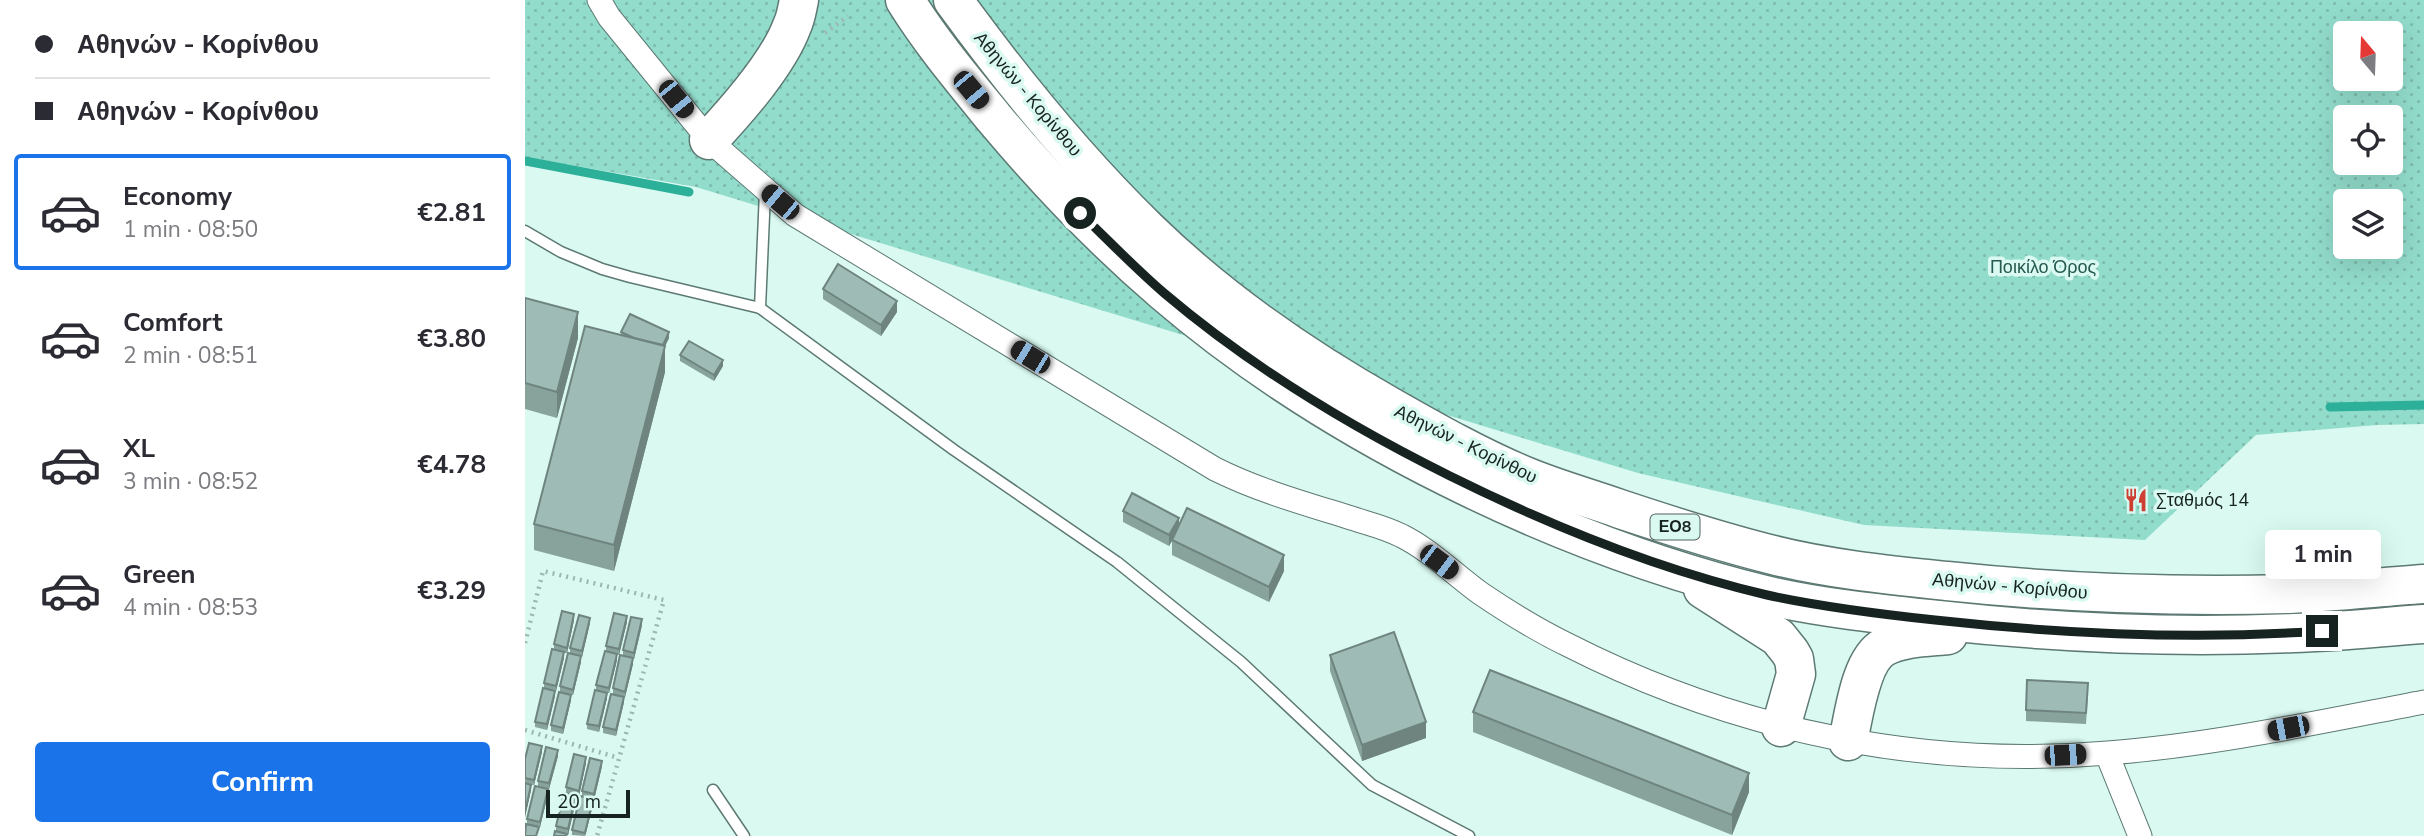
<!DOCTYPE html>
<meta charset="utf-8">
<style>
:root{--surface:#fff;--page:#f7f7f7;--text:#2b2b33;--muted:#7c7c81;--line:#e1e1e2;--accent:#1a73e8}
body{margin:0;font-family:"Nunito Sans",sans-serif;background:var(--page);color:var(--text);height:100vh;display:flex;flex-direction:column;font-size:26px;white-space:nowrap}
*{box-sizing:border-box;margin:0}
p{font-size:23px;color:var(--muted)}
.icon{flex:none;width:38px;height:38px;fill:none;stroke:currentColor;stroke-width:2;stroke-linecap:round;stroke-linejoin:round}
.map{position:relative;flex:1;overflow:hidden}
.drawer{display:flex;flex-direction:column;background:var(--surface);width:525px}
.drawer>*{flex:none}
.hud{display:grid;align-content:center;height:154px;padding:0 35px;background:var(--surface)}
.needle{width:46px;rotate:341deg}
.buttons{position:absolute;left:1808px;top:21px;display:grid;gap:14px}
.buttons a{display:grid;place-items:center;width:70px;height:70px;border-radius:7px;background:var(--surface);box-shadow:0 7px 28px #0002;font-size:35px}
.scale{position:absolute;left:21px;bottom:18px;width:84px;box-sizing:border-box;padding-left:7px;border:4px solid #172320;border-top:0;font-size:19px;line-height:24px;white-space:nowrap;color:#172320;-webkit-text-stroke:5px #d9f9f1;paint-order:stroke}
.end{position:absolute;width:32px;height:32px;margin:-16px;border:9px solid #172320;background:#fff;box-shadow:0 0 0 4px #fff}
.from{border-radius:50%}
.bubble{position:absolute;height:49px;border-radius:7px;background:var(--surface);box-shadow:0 7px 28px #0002;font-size:23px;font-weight:700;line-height:49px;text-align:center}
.car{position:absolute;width:21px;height:42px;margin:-21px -10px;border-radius:9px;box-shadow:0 0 5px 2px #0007;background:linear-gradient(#222 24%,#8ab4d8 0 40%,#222 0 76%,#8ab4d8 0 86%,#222 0)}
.hud b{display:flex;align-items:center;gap:24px;height:66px;font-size:26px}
.hud b+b{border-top:2px solid var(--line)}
.hud i{width:18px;height:18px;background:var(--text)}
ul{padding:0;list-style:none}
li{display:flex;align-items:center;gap:21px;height:116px;margin:0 14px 10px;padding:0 21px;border:4px solid transparent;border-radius:7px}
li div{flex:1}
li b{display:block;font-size:26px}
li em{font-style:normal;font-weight:700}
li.on{border-color:var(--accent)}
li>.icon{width:63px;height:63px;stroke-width:1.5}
.primary-button{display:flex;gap:14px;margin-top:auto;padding:14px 35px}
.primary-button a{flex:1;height:80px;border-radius:7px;background:var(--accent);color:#fff;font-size:28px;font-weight:700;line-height:80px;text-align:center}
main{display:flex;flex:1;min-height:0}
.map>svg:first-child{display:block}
.park{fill:url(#park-dots);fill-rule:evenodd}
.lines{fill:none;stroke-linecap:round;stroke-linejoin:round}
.stream{stroke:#2db09a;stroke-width:9}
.service-casing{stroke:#5d7973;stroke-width:13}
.minor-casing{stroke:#5d7973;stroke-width:25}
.trunk-casing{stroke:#5d7973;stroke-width:41}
.path{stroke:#9db7b0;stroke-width:4.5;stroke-dasharray:2 5;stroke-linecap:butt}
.service{stroke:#fff;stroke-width:10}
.minor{stroke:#fff;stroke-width:23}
.trunk{stroke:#fff;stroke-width:38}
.wall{fill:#88a29c}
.shaded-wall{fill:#6f847f}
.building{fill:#9ebcb5;stroke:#6f847f;stroke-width:2}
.route{stroke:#172320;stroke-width:9}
.labels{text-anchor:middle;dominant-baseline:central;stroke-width:7;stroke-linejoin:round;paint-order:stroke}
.shield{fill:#d9f9f1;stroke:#51635f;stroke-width:2}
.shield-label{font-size:16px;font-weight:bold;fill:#172320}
.street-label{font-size:18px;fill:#172320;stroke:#d9f9f1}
.park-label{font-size:18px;fill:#26594f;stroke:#d9f9f1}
.poi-label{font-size:18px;fill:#172320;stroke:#d9f9f1;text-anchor:start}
</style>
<main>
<section class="drawer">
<div class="hud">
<b><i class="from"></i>Αθηνών - Κορίνθου</b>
<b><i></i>Αθηνών - Κορίνθου</b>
</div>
<ul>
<li class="on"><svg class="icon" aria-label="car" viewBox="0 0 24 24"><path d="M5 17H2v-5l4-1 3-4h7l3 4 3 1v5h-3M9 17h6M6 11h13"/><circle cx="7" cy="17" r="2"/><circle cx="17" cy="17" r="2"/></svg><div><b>Economy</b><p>1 min · 08:50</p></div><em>€2.81</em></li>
<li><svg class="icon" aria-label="car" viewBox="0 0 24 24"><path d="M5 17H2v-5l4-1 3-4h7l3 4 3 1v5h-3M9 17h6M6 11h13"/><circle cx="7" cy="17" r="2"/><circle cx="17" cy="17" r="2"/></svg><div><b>Comfort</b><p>2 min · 08:51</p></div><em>€3.80</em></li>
<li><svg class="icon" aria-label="car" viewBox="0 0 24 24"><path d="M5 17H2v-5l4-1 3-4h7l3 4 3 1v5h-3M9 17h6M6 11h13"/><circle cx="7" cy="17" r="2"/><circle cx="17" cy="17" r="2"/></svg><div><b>XL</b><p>3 min · 08:52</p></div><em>€4.78</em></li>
<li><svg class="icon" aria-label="car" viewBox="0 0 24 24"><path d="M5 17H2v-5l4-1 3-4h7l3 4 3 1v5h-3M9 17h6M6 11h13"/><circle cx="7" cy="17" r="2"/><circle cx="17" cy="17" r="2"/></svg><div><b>Green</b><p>4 min · 08:53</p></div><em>€3.29</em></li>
</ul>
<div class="primary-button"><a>Confirm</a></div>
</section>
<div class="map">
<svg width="1899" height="836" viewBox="0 0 1899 836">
<defs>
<pattern id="park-dots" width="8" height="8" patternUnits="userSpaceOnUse" patternTransform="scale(1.75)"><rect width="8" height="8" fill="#92dccb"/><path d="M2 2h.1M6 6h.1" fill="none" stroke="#7dbcae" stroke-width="1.8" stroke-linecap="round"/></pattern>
</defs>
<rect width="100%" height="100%" fill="#d9f9f1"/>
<!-- park -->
<path class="park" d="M0 0H1899V424L1852 425 1731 435 1620 540 1339 525 1113 473 171 187 0 157ZM1820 33H1866V79H1820ZM1820 117H1866V163H1820ZM1820 201H1866V247H1820Z"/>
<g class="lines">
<!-- stream -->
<g class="stream">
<polyline points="0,161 164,192"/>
<polyline points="1805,407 1899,405"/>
</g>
<!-- service casing -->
<g class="service-casing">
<g id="service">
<polyline points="0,231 36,252 77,269 105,277 235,308 429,450 592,562 716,662 847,785 944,836"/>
<polyline points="235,308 240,192"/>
<polyline points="188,790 219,836"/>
</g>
</g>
<!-- minor casing -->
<g class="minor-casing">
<g id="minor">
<path d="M74 0 84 17 184 140 270 215 690 469C732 490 778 503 823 517 841 523 860 527 877 536 905 550 929 574 955 593 983 612 1012 630 1043 645 1210 730 1396 769 1583 753 1689 745 1794 722 1899 702"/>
<polyline points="1582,754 1615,836"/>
</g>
</g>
<!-- trunk casing -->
<g class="trunk-casing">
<g id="trunk">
<path d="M380 0C406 42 438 80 469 118 521 180 577 239 639 292 802 432 1032 544 1240 595 1296 608 1356 614 1413 620 1531 633 1650 638 1769 633 1812 632 1856 627 1899 624"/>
<path d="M428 0C487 81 551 160 623 230 695 300 779 358 866 407 910 432 954 457 1000 476 1031 489 1064 498 1095 509 1146 526 1196 542 1248 555 1304 569 1364 575 1422 581 1536 593 1650 597 1765 594 1810 592 1855 587 1899 584"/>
<path d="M184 140C212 110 253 64 267 26 271 18 272 9 274 0"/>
<polyline points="1178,589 1253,637 1265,652 1269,659 1271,674 1256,727"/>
<path d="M1323 741C1329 716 1335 660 1359 647 1377 637 1403 637 1423 635"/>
</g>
</g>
<!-- path -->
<g class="path">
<polyline points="300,33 323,16"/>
<polyline points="0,643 18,571 139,600 72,836"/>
<polyline points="0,730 94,758"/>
</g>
<!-- service -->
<use href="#service" class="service"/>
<!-- minor -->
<use href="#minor" class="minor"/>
<!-- trunk -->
<use href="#trunk" class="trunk"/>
</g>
<!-- wall -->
<g class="wall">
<polygon points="298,289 372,312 356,336 298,299"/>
<polygon points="0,298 53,338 32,418 0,409"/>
<polygon points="96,332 144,338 140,346 140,372 89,571 9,550 9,524 96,335"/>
<polygon points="155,355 198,366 189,381 155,361"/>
<polygon points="598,511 654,526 759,571 744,602 647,555 647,541 644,546 598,522"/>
<polygon points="49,620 42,653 39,653 39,658 31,691 30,691 30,696 22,730 10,727 10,722 19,688 19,683 29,650 29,644"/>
<polygon points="102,622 94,655 81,652 81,646"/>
<polygon points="65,623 57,657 56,656 56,662 48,695 46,695 46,700 38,734 26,731 26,725 35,692 35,686 45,654 45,648"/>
<polygon points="117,625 109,659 108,658 108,664 100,697 99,697 99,702 91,736 78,733 78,727 88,694 88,688 98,655 98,650"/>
<polygon points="805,655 901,738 837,761 805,671"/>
<polygon points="92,660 84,693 82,693 82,698 74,732 62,729 62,724 71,690 71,685"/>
<polygon points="1563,694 1561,724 1501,721 1501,710"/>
<polygon points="948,712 1224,792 1207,835 948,732"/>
<polygon points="17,752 9,785 6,785 6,790 0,817 0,759"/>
<polygon points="33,756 24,789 16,787 23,794 15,827 9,826 14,833 2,824 2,819 13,786 13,781"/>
<polygon points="61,763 54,796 41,793 41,787"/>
<polygon points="77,766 69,800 68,799 68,805 60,836 47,835 47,830 57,797 57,791"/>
<polygon points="51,801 43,835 31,831 31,826"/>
</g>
<!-- shaded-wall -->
<g class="shaded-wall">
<polygon points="372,301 372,312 356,336 356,325"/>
<polygon points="53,312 53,338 32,418 32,392"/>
<polygon points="144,332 144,338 140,346 140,372 89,571 89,545 135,351"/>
<polygon points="198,360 198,366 189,381 189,375"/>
<polygon points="654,518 654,528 644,546 644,535"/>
<polygon points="759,555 759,571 744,602 744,587"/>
<polygon points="49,614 49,620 42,653 42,648"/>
<polygon points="102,616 102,622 94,655 94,649"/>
<polygon points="65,618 65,623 57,657 57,651"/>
<polygon points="117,619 117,625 109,659 109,653"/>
<polygon points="39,652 39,658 31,691 31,686"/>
<polygon points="92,654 92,660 84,693 84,688"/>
<polygon points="56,656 56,662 48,695 48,690"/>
<polygon points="108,658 108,664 100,697 100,692"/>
<polygon points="30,691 30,696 22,730 22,724"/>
<polygon points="82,693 82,698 74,732 74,726"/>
<polygon points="46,695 46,700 38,734 38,728"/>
<polygon points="99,697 99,702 91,736 91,730"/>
<polygon points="901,722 901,738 837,761 837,745"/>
<polygon points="17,746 17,752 9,785 9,780"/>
<polygon points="33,750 33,756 24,789 24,783"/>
<polygon points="61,757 61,763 54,796 54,791"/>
<polygon points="77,761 77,766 69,800 69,794"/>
<polygon points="1224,773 1224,792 1207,835 1207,815"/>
<polygon points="6,785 6,790 0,817 0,812"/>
<polygon points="23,789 23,794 15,827 15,822"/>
<polygon points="51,795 51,801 43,835 43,829"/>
<polygon points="68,799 68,805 60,836 60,833"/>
</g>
<!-- building -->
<g class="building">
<polygon points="313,264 372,301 356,325 298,289"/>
<polygon points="0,298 53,312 32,392 0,383"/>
<polygon points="105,314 144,332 138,345 109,338 96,332"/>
<polygon points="60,326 140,346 89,545 9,524"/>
<polygon points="164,341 198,360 189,375 155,355"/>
<polygon points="607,493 654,518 644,535 598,511"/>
<polygon points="662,508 759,555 744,587 647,540"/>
<polygon points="37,611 49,614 42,648 29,644"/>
<polygon points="89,613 102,616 94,649 81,646"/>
<polygon points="54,615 65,618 57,651 45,648"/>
<polygon points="106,617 117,619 109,653 98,650"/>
<polygon points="869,632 901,722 837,745 805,655"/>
<polygon points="27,649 39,652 31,686 19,683"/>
<polygon points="80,651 92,654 84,688 71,685"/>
<polygon points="43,653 56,656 48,690 35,686"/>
<polygon points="95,655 108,658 100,692 88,688"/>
<polygon points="965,670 1224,773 1207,815 948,712"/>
<polygon points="1502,680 1563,683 1561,713 1501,710"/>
<polygon points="18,688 30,691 22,724 10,722"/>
<polygon points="70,690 82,693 74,726 62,724"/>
<polygon points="34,692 46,695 38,728 26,725"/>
<polygon points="86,694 99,697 91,730 78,727"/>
<polygon points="4,743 17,746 9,780 0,778 0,759"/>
<polygon points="21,747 33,750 24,783 13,781"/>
<polygon points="49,754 61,757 54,791 41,787"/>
<polygon points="65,758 77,761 69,794 57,791"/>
<polygon points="0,783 6,785 0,812"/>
<polygon points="10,786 23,789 15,822 2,819"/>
<polygon points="39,793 51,795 43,829 31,826"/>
<polygon points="55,796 68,799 60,833 47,830"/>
<polygon points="1,824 14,827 11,836 0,836"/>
<polygon points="30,831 42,834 41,836 29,836"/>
</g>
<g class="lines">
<!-- route -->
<path class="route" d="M555 213C583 240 610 268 639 293 725 366 824 426 925 476 1026 526 1131 569 1242 595 1297 607 1354 614 1410 620 1538 634 1668 640 1797 631"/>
</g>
<!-- icons -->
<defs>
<g id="restaurant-bare" transform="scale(1.89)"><path d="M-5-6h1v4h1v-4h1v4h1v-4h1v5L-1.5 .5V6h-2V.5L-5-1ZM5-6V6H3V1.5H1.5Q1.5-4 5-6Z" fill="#cd3f33" stroke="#d9f9f1" stroke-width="2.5" paint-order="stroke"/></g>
</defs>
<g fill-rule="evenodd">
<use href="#restaurant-bare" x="1611" y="500"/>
</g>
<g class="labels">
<!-- shield labels -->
<rect class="shield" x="1125.5" y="514.5" width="49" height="25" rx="5"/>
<g class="shield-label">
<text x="1150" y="527">ΕΟ8</text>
</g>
<!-- street labels -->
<g class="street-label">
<text transform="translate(503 94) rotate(50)">Αθηνών - Κορίνθου</text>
<text transform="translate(941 444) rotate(26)">Αθηνών - Κορίνθου</text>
<text transform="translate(1485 586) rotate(5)">Αθηνών - Κορίνθου</text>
</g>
<!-- park labels -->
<g class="park-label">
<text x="1518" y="267">Ποικίλο Όρος</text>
</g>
<!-- poi labels -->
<g class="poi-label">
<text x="1631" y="500">Σταθμός 14</text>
</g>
</g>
</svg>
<div class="buttons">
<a><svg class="needle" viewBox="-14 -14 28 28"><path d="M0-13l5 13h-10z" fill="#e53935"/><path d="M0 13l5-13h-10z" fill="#7c7c81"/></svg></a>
<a><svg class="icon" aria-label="locate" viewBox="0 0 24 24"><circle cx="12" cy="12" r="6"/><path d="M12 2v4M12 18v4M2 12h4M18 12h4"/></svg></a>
<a><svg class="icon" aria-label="layers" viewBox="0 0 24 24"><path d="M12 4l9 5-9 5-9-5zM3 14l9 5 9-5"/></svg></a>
</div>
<div class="scale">20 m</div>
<i class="end from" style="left:555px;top:213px"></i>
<i class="end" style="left:1797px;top:631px"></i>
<div class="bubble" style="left:1740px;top:530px;width:116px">1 min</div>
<i class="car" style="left:446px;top:90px;rotate:140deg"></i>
<i class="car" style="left:151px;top:99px;rotate:141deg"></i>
<i class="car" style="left:255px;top:202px;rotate:310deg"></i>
<i class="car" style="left:505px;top:357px;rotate:301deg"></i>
<i class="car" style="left:914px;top:562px;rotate:127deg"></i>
<i class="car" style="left:1763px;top:728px;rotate:259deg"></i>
<i class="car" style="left:1540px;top:755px;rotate:87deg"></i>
</div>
</main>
